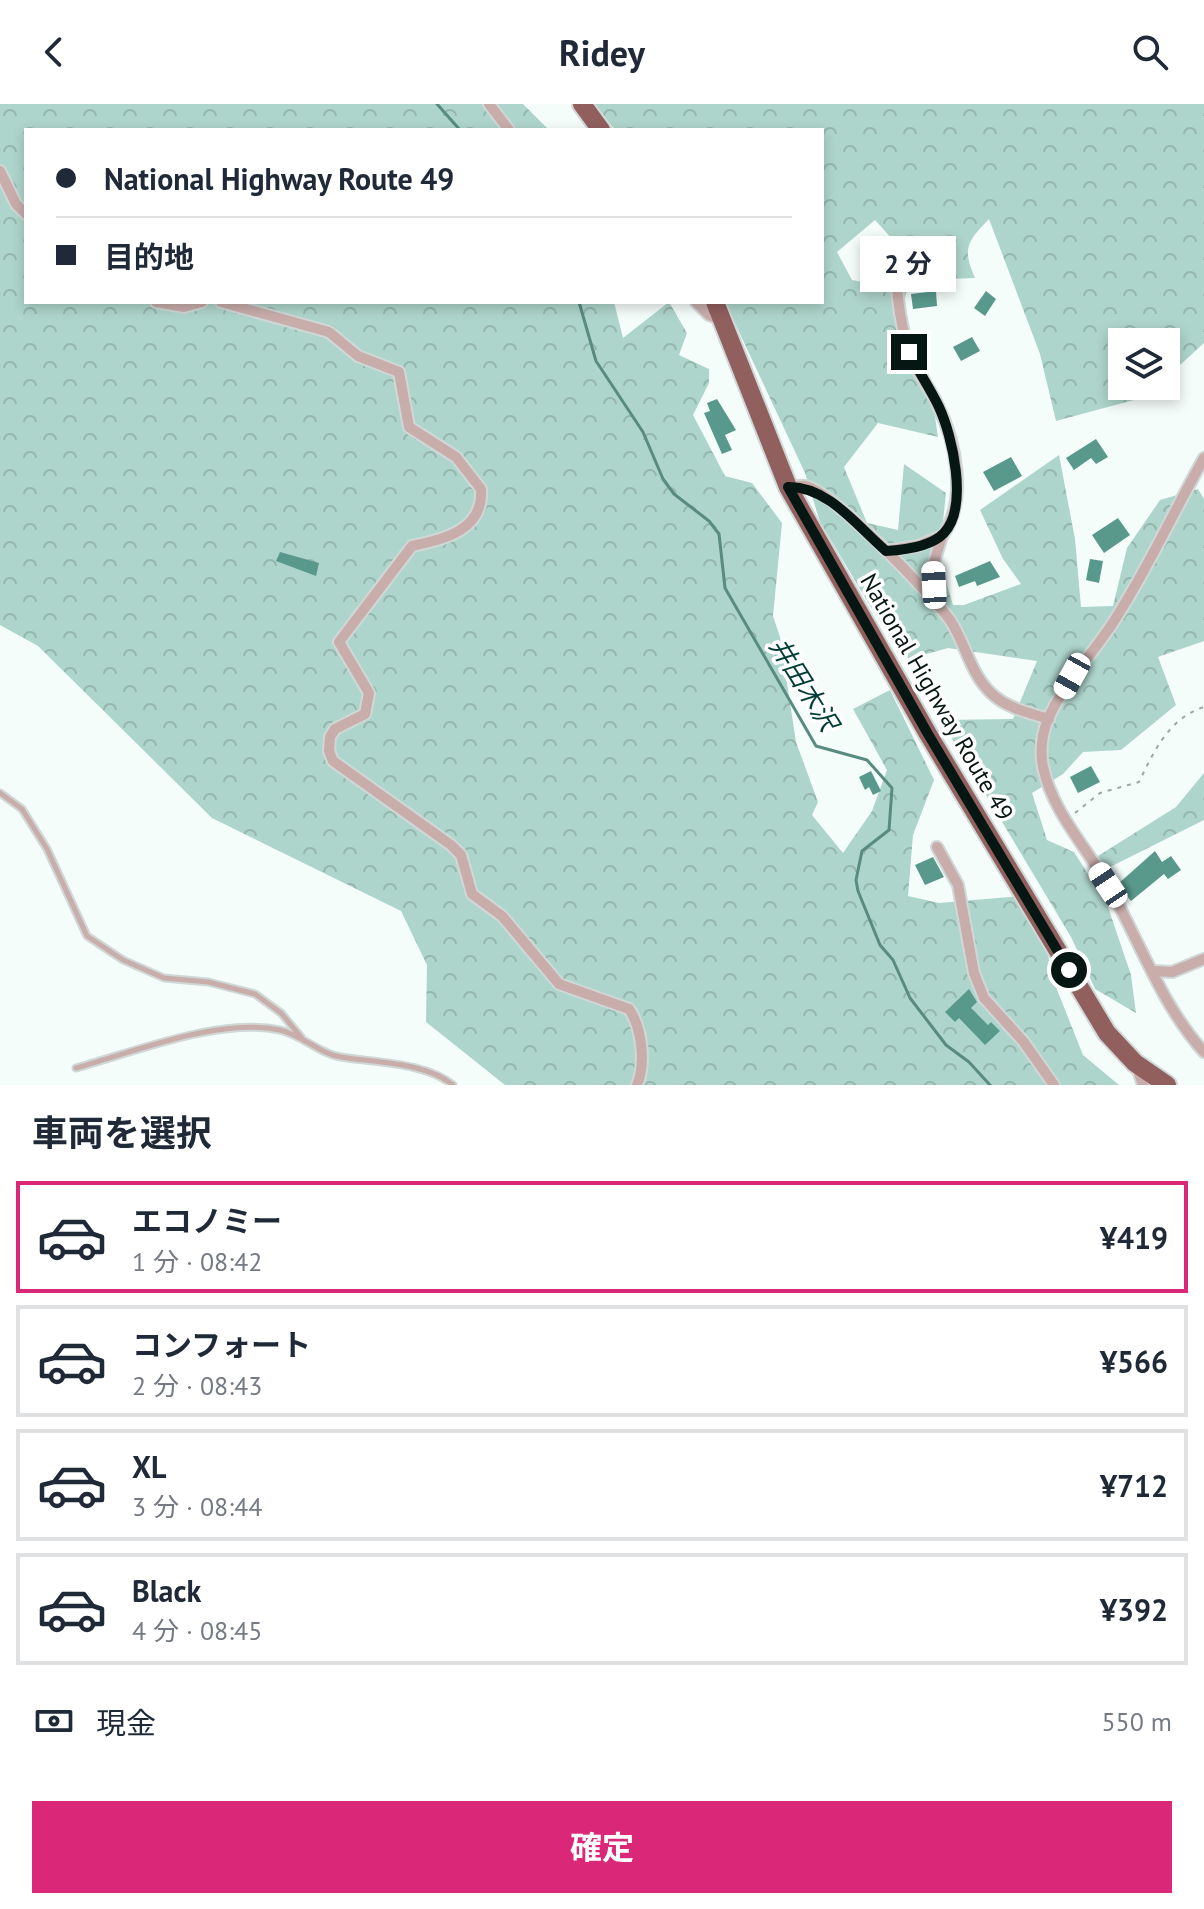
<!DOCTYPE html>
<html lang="ja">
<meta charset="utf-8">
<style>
:root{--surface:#fff;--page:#f6f6f7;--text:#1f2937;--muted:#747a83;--line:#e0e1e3;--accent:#db2777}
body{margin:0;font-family:"PT Sans","Noto Sans JP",sans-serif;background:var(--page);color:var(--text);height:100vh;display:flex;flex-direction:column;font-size:30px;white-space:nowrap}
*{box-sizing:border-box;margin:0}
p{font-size:26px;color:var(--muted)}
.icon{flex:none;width:44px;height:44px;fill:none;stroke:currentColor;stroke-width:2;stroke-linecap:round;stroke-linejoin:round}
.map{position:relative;height:981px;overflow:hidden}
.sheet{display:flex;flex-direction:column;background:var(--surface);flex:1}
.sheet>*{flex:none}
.top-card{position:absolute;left:24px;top:24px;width:800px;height:176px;border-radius:0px;box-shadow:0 4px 12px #0003;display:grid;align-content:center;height:176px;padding:0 32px;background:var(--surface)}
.controls{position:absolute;left:1108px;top:224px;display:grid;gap:16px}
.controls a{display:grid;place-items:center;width:72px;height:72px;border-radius:0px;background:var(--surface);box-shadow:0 4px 12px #0003;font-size:40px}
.end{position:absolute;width:36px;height:36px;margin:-18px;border:10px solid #061613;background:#fff;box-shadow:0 0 0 4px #fff}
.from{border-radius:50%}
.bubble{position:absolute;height:56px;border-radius:0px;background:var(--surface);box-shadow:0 4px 12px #0003;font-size:26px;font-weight:700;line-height:56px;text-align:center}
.car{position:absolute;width:24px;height:48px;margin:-24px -12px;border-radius:10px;box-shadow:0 0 6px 2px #0007;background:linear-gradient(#fff 24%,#345 0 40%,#fff 0 76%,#345 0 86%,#fff 0)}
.top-card b{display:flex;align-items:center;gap:28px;height:76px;font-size:30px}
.top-card b+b{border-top:2px solid var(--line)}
.top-card i{width:20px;height:20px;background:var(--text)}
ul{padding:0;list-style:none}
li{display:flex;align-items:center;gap:24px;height:112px;margin:0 16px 12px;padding:0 16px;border:4px solid var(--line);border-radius:0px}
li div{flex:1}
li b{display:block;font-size:30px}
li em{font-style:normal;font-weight:700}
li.on{border-color:var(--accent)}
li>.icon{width:72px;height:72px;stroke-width:1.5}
h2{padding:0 32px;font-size:36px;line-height:96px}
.pay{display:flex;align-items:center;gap:20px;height:88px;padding:0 32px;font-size:30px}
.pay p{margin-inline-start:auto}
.cta{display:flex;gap:16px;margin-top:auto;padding:16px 32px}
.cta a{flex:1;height:92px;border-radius:0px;background:var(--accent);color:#fff;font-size:32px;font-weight:700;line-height:92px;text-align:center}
header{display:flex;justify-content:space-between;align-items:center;height:104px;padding:0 32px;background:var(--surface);font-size:36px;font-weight:700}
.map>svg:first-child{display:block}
.forest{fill:url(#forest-crowns)}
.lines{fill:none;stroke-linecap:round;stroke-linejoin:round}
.stream{stroke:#598b80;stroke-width:3}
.building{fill:#59998c}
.service-casing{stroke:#cfd8d6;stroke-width:9}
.minor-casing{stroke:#cfd8d6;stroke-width:14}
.trunk-casing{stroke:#cfd8d6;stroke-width:22}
.path{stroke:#9ca7a5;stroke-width:2;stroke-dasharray:4 6;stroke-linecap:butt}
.service{stroke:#c8adab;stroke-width:5}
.minor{stroke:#c8adab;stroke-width:10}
.trunk{stroke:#905f5e;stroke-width:18}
.route{stroke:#061613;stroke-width:10}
.labels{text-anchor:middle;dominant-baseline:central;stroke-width:7;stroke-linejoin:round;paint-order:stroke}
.street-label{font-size:24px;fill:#061613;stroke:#fff}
.water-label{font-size:26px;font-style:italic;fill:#003d34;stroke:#fff}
</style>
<header><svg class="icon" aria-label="back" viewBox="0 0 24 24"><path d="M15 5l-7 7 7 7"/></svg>Ridey<svg class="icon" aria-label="search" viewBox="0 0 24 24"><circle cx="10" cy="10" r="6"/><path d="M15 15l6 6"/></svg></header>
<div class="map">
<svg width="1204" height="981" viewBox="0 0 1204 981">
<defs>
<pattern id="forest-crowns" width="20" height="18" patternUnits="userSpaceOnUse" patternTransform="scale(2)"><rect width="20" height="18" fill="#aed5cb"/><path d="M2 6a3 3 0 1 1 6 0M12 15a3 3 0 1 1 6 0" fill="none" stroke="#94b6ad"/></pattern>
</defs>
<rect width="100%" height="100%" fill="#f5fdfb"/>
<!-- forest -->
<g class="forest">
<polygon points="0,0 523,0 549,26 26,26 26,198 614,198 623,234 669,198 687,229 679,251 709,265 709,279 693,311 725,372 752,379 782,419 773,512 780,533 796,638 818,698 812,711 843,749 872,707 887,666 853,605 890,586 934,676 913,731 908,792 939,799 1020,792 1042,828 1056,883 1083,951 1119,981 505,981 426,918 427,861 401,807 212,714 38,542 0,521"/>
<path d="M595 0H1204V239L1166 274V238H1122V282H1157L1145 293 1056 317 1040 250 989 115C967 138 962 144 975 174L950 175 943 166 921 167 875 116 837 148 852 176 907 186 893 243 927 258 938 333 878 319 844 363 867 419 898 426 904 360 946 389 939 455 953 501H964L1021 480 1003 455 980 406 1059 351 1075 435 1081 503 1113 502 1127 444 1160 396 1198 385 1204 395V537L1158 553 1176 601 1121 646 1083 648 1063 670 1032 689 1047 736 1074 748 1107 800 1131 871 1136 909 1095 885 1071 833 941 616 1013 615 1037 557 948 544 909 555 875 510 820 418 805 369 725 198H822V26H615Z"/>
<polygon points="1204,669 1204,716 1106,765 1098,752 1176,703"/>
</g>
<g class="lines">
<!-- stream -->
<g class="stream">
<polyline points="437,0 460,26"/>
<polyline points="579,198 596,257 643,328 663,375 674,390 709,417 719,430 725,484 816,642 867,656 892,684 889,726 862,747 856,776 858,787 880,841 893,856 910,894 946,941 969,958 990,981"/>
</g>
</g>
<!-- building -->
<g class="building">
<polygon points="936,187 937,202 913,205 911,190"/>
<polygon points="986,187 996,195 985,212 974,204"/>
<polygon points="972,233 980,247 961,257 953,243"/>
<polygon points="717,295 736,326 725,331 732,346 722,350 704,309 710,307 707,299"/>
<polygon points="1096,335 1108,353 1096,360 1091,354 1074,366 1066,354"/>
<polygon points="1011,353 1022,372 994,387 983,368"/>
<polygon points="1118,414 1130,431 1104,449 1092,431"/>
<polygon points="280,448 319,459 316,472 276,457"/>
<polygon points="1090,455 1103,457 1099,479 1086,476"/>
<polygon points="990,457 1000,473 977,482 975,477 959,483 955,472"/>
<polygon points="1091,662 1100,678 1078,689 1070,673"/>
<polygon points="871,667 881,687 873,691 869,683 865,686 859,673"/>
<polygon points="1155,747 1162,758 1171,752 1181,766 1168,775 1164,770 1131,797 1118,780"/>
<polygon points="933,753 944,773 925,781 915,761"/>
<polygon points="969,885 977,898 971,904 988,921 991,918 1000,927 985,941 959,914 955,918 945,908"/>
</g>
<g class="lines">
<!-- service casing -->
<g class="service-casing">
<g id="service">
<polyline points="0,689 22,705 47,745 87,832 123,856 164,874 208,878 255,890 281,909 301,933"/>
<path d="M76 964C134 948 220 913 280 926 302 931 320 950 341 953 376 959 425 958 453 981"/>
</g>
</g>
<!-- minor casing -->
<g class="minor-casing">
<g id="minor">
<polyline points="489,0 509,26"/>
<polyline points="0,67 16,100 26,110"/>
<path d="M894 143C896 177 898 214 909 247 915 267 930 283 938 302 956 338 968 398 942 432"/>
<polyline points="156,198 184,203 202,198"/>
<path d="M221 198 329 228 358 252 399 268 409 323 456 353 481 385C484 427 443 435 412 442L339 538 369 589 365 610 335 625 330 633 329 647 333 657 451 741 461 751 472 790 502 812 559 880 629 905C642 924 646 960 637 981"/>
<polyline points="696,198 709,211 724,217"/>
<path d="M1204 354C1174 407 1149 462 1116 514 1094 549 1065 577 1048 615 1042 630 1040 647 1043 663 1053 710 1088 744 1110 785 1141 840 1162 902 1204 948"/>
<path d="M788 383C793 383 801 381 806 382 834 389 931 490 950 516 966 540 970 570 992 590 1007 604 1029 609 1049 615"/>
<polyline points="886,447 918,442 942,432 933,462 935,500"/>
<polyline points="937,743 958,781 974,869 984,894 1023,937 1054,981"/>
<polyline points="1154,867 1172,868 1204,855"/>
<polyline points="1136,960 1143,981"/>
</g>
</g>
<!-- trunk casing -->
<g class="trunk-casing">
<g id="trunk">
<polyline points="582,0 601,26"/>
<polyline points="715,198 788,383 928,630 1107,929 1135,959 1167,981"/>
</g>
</g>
<!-- path -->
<path class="path" d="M1075 709 1100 689 1139 678C1154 647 1169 614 1204 603"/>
<!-- service -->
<use href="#service" class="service"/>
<!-- minor -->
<use href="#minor" class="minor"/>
<!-- trunk -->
<use href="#trunk" class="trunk"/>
</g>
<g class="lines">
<!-- route -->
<path class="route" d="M909 248C918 267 930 284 939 303 952 331 969 403 944 429 931 443 904 446 886 447 857 422 828 382 788 383L928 630 1069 866"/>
</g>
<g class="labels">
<!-- street labels -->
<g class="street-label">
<text transform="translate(937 593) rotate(60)">National Highway Route 49</text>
</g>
<!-- water labels -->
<g class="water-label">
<text transform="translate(804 580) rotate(58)">井田木沢</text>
</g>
</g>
</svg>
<div class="controls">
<a><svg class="icon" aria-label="layers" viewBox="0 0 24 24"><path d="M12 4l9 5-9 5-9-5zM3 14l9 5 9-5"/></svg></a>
</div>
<i class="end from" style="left:1069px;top:866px"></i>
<i class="end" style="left:909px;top:248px"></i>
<div class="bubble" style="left:860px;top:132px;width:96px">2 分</div>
<i class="car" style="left:934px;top:481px;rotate:357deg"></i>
<i class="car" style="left:1072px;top:572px;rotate:209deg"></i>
<i class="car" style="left:1108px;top:781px;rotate:326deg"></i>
<div class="top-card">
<b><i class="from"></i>National Highway Route 49</b>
<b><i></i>目的地</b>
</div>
</div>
<section class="sheet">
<h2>車両を選択</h2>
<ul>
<li class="on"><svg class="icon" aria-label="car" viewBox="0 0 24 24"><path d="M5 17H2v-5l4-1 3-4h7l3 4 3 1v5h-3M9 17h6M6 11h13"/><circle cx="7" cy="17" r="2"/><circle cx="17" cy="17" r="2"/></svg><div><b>エコノミー</b><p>1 分 · 08:42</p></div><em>¥419</em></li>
<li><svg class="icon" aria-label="car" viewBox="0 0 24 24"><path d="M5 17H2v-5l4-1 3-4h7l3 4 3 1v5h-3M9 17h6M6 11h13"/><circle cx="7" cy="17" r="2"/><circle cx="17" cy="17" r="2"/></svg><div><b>コンフォート</b><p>2 分 · 08:43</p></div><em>¥566</em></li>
<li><svg class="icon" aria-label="car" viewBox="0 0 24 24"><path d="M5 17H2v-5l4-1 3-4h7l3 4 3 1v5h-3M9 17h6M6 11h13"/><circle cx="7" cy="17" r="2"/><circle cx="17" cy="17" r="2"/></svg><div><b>XL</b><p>3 分 · 08:44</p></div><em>¥712</em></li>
<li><svg class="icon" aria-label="car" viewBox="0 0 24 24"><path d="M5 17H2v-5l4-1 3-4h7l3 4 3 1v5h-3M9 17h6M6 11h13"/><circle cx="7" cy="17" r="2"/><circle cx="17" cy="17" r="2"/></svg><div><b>Black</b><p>4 分 · 08:45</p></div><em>¥392</em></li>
</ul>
<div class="pay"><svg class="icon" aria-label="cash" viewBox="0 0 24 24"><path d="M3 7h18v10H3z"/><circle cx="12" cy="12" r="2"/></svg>現金<p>550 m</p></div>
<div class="cta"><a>確定</a></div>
</section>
